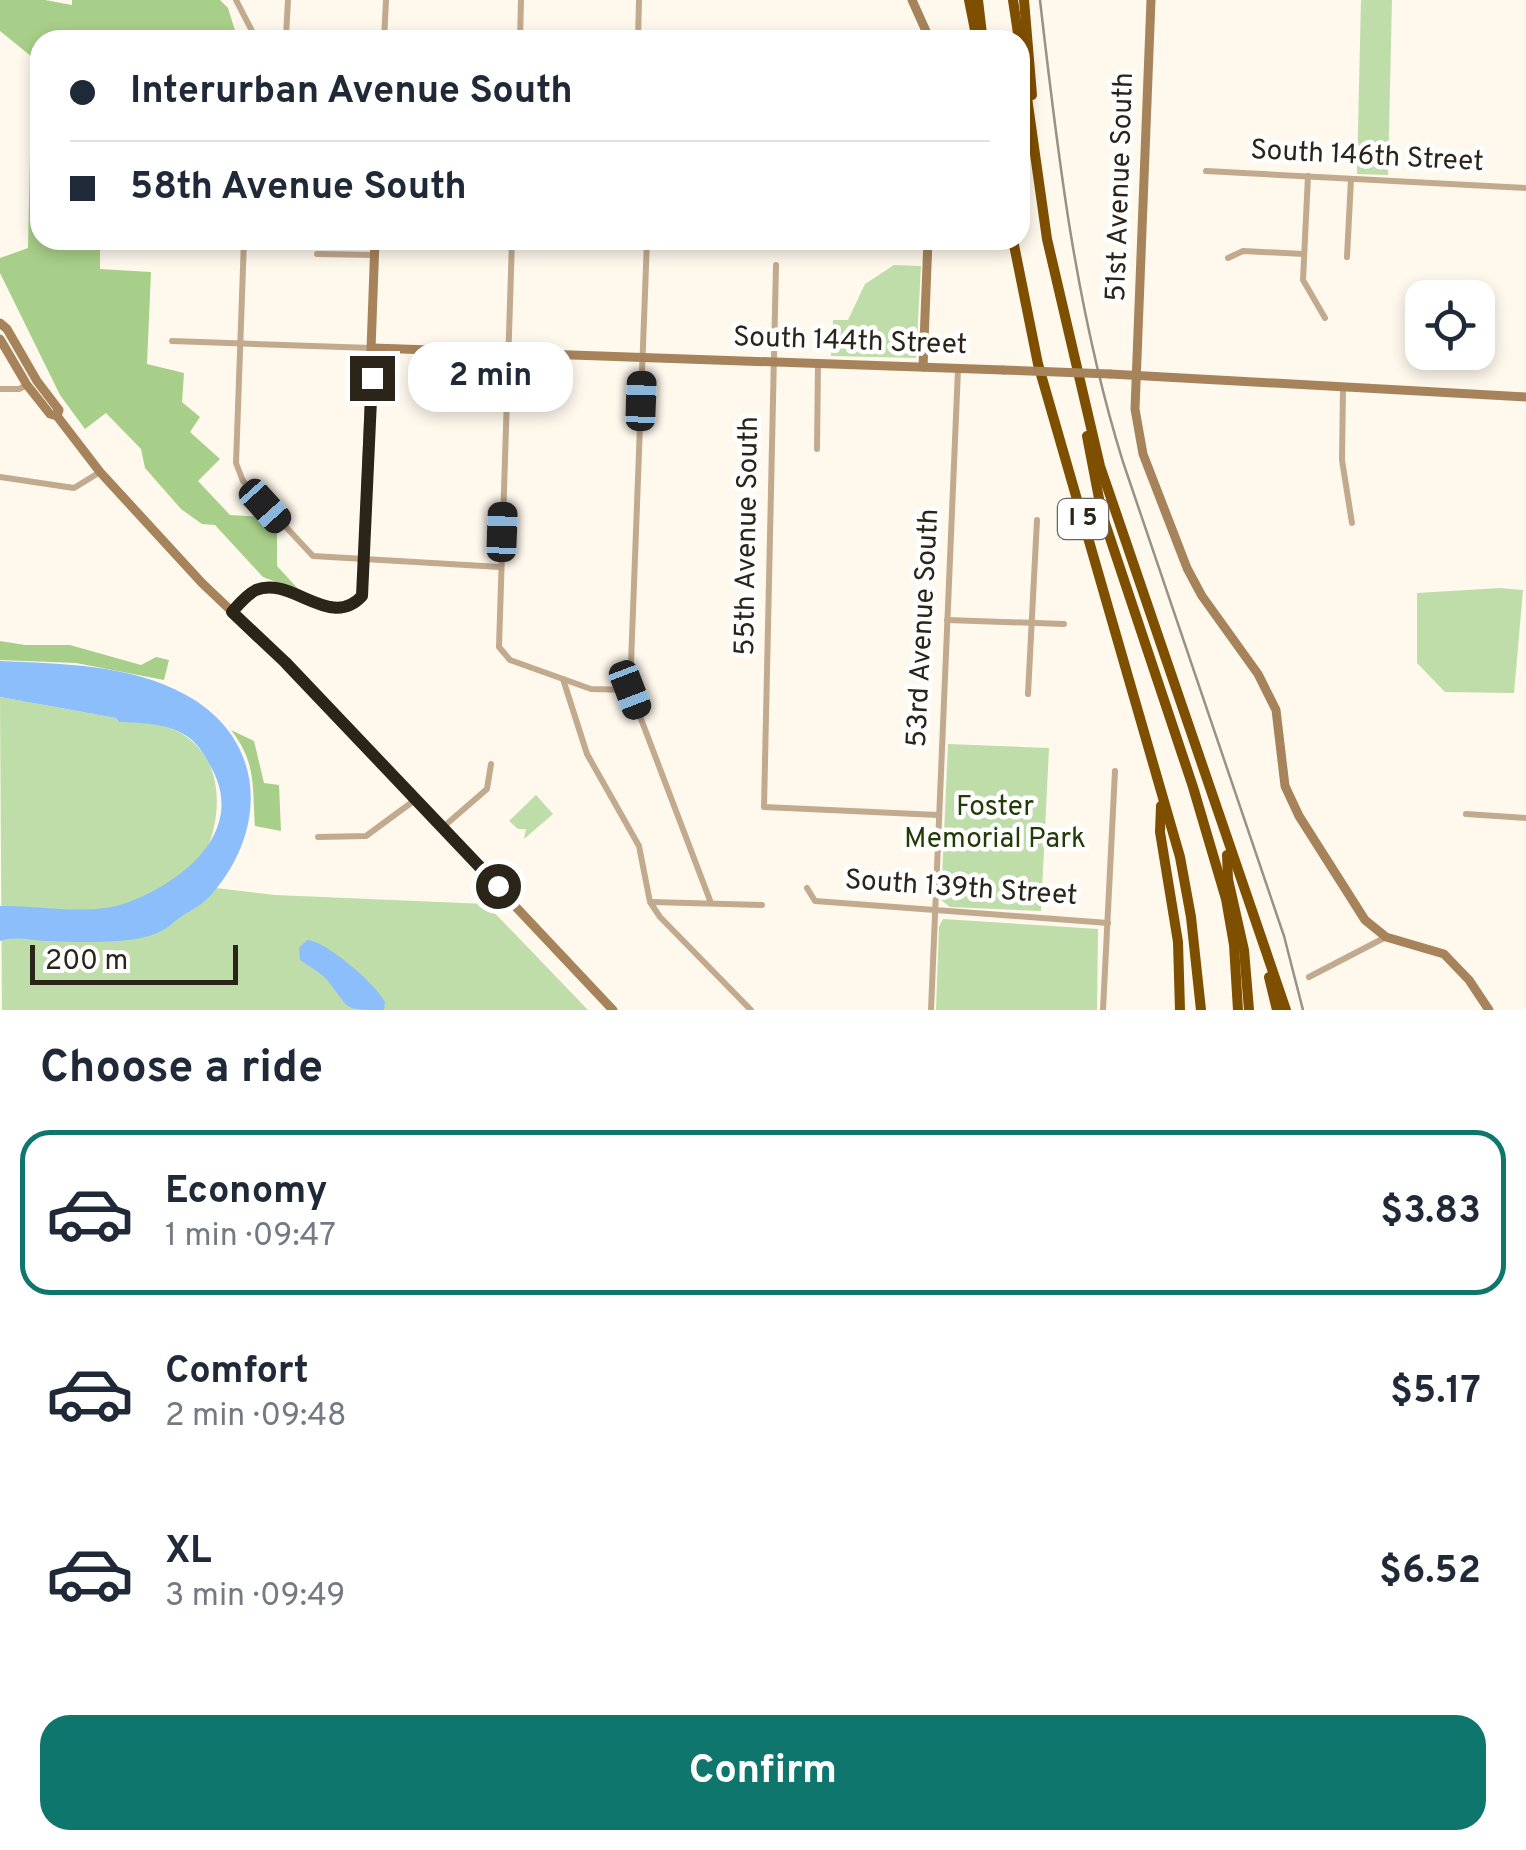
<!DOCTYPE html>
<meta charset="utf-8">
<style>
:root{--surface:#fff;--page:#f6f6f7;--text:#1f2937;--muted:#747a83;--line:#e0e1e3;--accent:#0f766e}
body{margin:0;font-family:Overpass,sans-serif;background:var(--page);color:var(--text);height:100vh;display:flex;flex-direction:column;font-size:38px;white-space:nowrap}
*{box-sizing:border-box;margin:0}
p{font-size:32px;color:var(--muted)}
.icon{flex:none;width:55px;height:55px;fill:none;stroke:currentColor;stroke-width:2;stroke-linecap:round;stroke-linejoin:round}
.map{position:relative;height:1010px;overflow:hidden}
.drawer{display:flex;flex-direction:column;background:var(--surface);flex:1}
.drawer>*{flex:none}
.guide{position:absolute;left:30px;top:30px;width:1000px;height:220px;border-radius:30px;box-shadow:0 5px 15px #0003;display:grid;align-content:center;height:220px;padding:0 40px;background:var(--surface)}
.controls{position:absolute;left:1405px;top:280px;display:grid;gap:20px}
.controls a{display:grid;place-items:center;width:90px;height:90px;border-radius:20px;background:var(--surface);box-shadow:0 5px 15px #0003;font-size:50px}
.scale{position:absolute;left:30px;bottom:25px;width:208px;box-sizing:border-box;padding-left:10px;border:5px solid #2a2419;border-top:0;font-size:28px;line-height:35px;white-space:nowrap;color:#2a2419;-webkit-text-stroke:8px #fff;paint-order:stroke}
.end{position:absolute;width:45px;height:45px;margin:-22px;border:12px solid #2a2419;background:#fff;box-shadow:0 0 0 5px #fff}
.from{border-radius:50%}
.bubble{position:absolute;height:70px;border-radius:30px;background:var(--surface);box-shadow:0 5px 15px #0003;font-size:32px;font-weight:700;line-height:70px;text-align:center}
.car{position:absolute;width:30px;height:60px;margin:-30px -15px;border-radius:12px;box-shadow:0 0 8px 2px #0007;background:linear-gradient(#222 24%,#8ab4d8 0 40%,#222 0 76%,#8ab4d8 0 86%,#222 0)}
.guide b{display:flex;align-items:center;gap:35px;height:95px;font-size:38px}
.guide b+b{border-top:2px solid var(--line)}
.guide i{width:25px;height:25px;background:var(--text)}
ul{padding:0;list-style:none}
li{display:flex;align-items:center;gap:30px;height:165px;margin:0 20px 15px;padding:0 20px;border:5px solid transparent;border-radius:30px}
li div{flex:1}
li b{display:block;font-size:38px}
li em{font-style:normal;font-weight:700}
li.current{border-color:var(--accent)}
li>.icon{width:90px;height:90px;stroke-width:1.5}
h2{padding:0 40px;font-size:45px;line-height:120px}
.cta{display:flex;gap:20px;margin-top:auto;padding:20px 40px}
.cta a{flex:1;height:115px;border-radius:30px;background:var(--accent);color:#fff;font-size:40px;font-weight:700;line-height:115px;text-align:center}
.map>svg:first-child{display:block}
.green{fill:#bfdda8}
.forest{fill:#a8cf89}
.water{fill:#8bbefa}
.lines{fill:none;stroke-linecap:round;stroke-linejoin:round}
.street{stroke:#c2aa8f;stroke-width:6}
.secondary{stroke:#a6835b;stroke-width:9}
.highway{stroke:#7f4f00;stroke-width:10}
.tram{stroke:#979186;stroke-width:2.5}
.secondary-bridge{stroke:#a6835b;stroke-width:9}
.route{stroke:#2a2419;stroke-width:12}
.labels{text-anchor:middle;dominant-baseline:central;stroke-width:9;stroke-linejoin:round;paint-order:stroke}
.shield{fill:#fff;stroke:#6a665e;stroke-width:2.5}
.shield-label{font-size:25px;font-weight:bold;fill:#2a2419}
.street-label{font-size:28px;fill:#2a2419;stroke:#fff}
.park-label{font-size:28px;fill:#233b09;stroke:#fff}
</style>
<div class="map">
<svg width="1526" height="1010" viewBox="0 0 1526 1010">
<rect width="100%" height="100%" fill="#fef8ed"/>
<!-- green -->
<g class="green">
<polygon points="1361,0 1392,0 1388,175 1357,174"/>
<polygon points="894,265 921,266 916,358 831,356 833,320 848,320 865,284"/>
<polygon points="1500,588 1523,590 1514,693 1445,692 1417,663 1417,593"/>
<path d="M0 697 116 718 119 722C132 722 146 722 159 725 220 739 228 804 205 853L216 888 275 895 486 904 588 1010H2Z"/>
<polygon points="948,744 1049,748 1041,911 950,907 941,900"/>
<polygon points="536,795 553,814 524,839 526,829 518,829 509,821"/>
<polygon points="943,919 1098,929 1097,1010 936,1010 939,927"/>
</g>
<!-- forest -->
<g class="forest">
<polygon points="0,0 45,0 72,5 72,0 220,0 228,8 238,40 40,40 40,240 100,240 100,269 151,272 147,364 184,373 182,402 200,417 190,432 220,459 198,481 230,515 265,517 277,529 277,566 300,591 263,577 215,525 202,524 181,509 145,468 141,449 106,413 85,429 60,395 0,273 0,258 28,248 32,57 0,31"/>
<polygon points="0,641 25,645 70,645 141,665 156,657 169,660 164,680 76,663 0,660"/>
<path d="M231 730 254 741 264 783 279 785 281 831 255 826C252 787 257 763 231 730Z"/>
</g>
<!-- water -->
<g class="water">
<path d="M0 661C63 664 130 664 186 695 268 740 268 833 209 897 200 907 188 911 178 919 171 924 167 929 159 932 134 945 75 942 45 941 30 940 15 936 0 941V906C42 905 89 917 129 902 180 883 245 834 213 771 206 758 199 743 185 735 165 723 142 723 119 722L116 718 0 697Z"/>
<path d="M307 940C325 940 377 985 385 1002L384 1010C342 1010 351 1010 328 981 321 973 309 966 300 960L299 948Z"/>
</g>
<g class="lines">
<!-- street -->
<g class="street">
<polyline points="236,0 254,35"/>
<polyline points="254,35 368,40"/>
<polyline points="286,36 288,0"/>
<polyline points="384,40 386,0"/>
<polyline points="520,40 521,0"/>
<polyline points="638,40 639,0"/>
<polyline points="1206,171 1526,188"/>
<polyline points="1308,176 1303,280 1325,318"/>
<polyline points="244,240 236,463 243,481 313,556 500,567"/>
<polyline points="512,240 499,647 510,660 577,684 591,689 630,690"/>
<polyline points="647,240 630,690 711,903"/>
<polyline points="317,254 375,255"/>
<polyline points="1347,257 1351,179"/>
<polyline points="1228,258 1243,251 1304,254"/>
<polyline points="776,265 764,807 938,815"/>
<polyline points="172,341 371,348"/>
<polyline points="1343,387 1342,460 1352,523"/>
<polyline points="0,389 19,389 27,385"/>
<polyline points="817,449 818,363"/>
<polyline points="0,477 74,488 100,472"/>
<polyline points="947,620 1064,624"/>
<polyline points="563,679 587,754 639,846 650,902 660,917 751,1010"/>
<polyline points="1028,694 1037,520"/>
<polyline points="1466,814 1526,818"/>
<polyline points="442,828 487,789 491,764"/>
<polyline points="318,837 366,836 415,800"/>
<polyline points="807,888 815,901 1108,923"/>
<polyline points="651,902 762,905"/>
<polyline points="1309,977 1386,937"/>
<polyline points="931,1010 958,369"/>
<polyline points="1103,1010 1115,771"/>
</g>
<!-- secondary -->
<g class="secondary">
<polyline points="912,0 930,40"/>
<polyline points="1151,0 1135,409 1143,454 1187,568 1202,596 1258,674 1276,710 1285,786 1299,816 1365,920 1386,937 1444,954 1469,980 1489,1010"/>
<polyline points="0,323 7,329 37,381 59,410 57,416"/>
<polyline points="0,339 27,385 50,414 57,416 100,472 202,583 285,662 613,1010"/>
<polyline points="373,348 1003,370"/>
<polyline points="923,367 928,240"/>
<polyline points="1110,374 1526,397"/>
<path d="M232 611C239 604 246 595 256 590 291 575 330 631 362 596L375 240"/>
</g>
<!-- highway -->
<g class="highway">
<polyline points="969,0 977,40"/>
<polyline points="978,0 982,34"/>
<polyline points="1013,0 1019,40"/>
<polyline points="1024,0 1032,95"/>
<polyline points="1020,48 1047,239 1100,466 1286,1010"/>
<polyline points="1013,240 1038,364 1180,857 1191,917 1201,1010"/>
<polyline points="1087,436 1102,514 1193,787 1226,899 1234,945 1238,1010"/>
<polyline points="1161,806 1160,832 1178,942 1180,1010"/>
<polyline points="1227,855 1228,879 1244,950 1249,1010"/>
<polyline points="1269,977 1277,1010"/>
</g>
<!-- tram -->
<path class="tram" d="M1040 0C1058 157 1076 311 1123 462L1284 936 1303 1010"/>
<!-- secondary-bridge -->
<polyline class="secondary-bridge" points="1003,370 1110,374"/>
</g>
<g class="lines">
<!-- route -->
<path class="route" d="M372 378 362 596C330 631 291 575 256 590 246 595 239 604 232 612L285 662 498 886"/>
</g>
<g class="labels">
<!-- shield labels -->
<rect class="shield" x="1058" y="499" width="50" height="40" rx="8"/>
<g class="shield-label">
<text x="1083" y="519">I 5</text>
</g>
<!-- street labels -->
<g class="street-label">
<text transform="translate(1367 157) rotate(3)">South 146th Street</text>
<text transform="translate(1121 187) rotate(-88)">51st Avenue South</text>
<text transform="translate(850 342) rotate(2)">South 144th Street</text>
<text transform="translate(748 536) rotate(-89)">55th Avenue South</text>
<text transform="translate(924 628) rotate(-87)">53rd Avenue South</text>
<text transform="translate(961 889) rotate(4)">South 139th Street</text>
</g>
<!-- park labels -->
<g class="park-label">
<text x="995" y="808">Foster<tspan x="995" dy="32">Memorial Park</tspan></text>
</g>
</g>
</svg>
<div class="controls">
<a><svg class="icon" aria-label="locate" viewBox="0 0 24 24"><circle cx="12" cy="12" r="6"/><path d="M12 2v4M12 18v4M2 12h4M18 12h4"/></svg></a>
</div>
<div class="scale">200 m</div>
<i class="end from" style="left:498px;top:886px"></i>
<i class="end" style="left:372px;top:378px"></i>
<div class="bubble" style="left:408px;top:342px;width:165px">2 min</div>
<i class="car" style="left:641px;top:401px;rotate:2deg"></i>
<i class="car" style="left:265px;top:506px;rotate:138deg"></i>
<i class="car" style="left:502px;top:532px;rotate:2deg"></i>
<i class="car" style="left:630px;top:690px;rotate:159deg"></i>
<div class="guide">
<b><i class="from"></i>Interurban Avenue South</b>
<b><i></i>58th Avenue South</b>
</div>
</div>
<section class="drawer">
<h2>Choose a ride</h2>
<ul>
<li class="current"><svg class="icon" aria-label="car" viewBox="0 0 24 24"><path d="M5 17H2v-5l4-1 3-4h7l3 4 3 1v5h-3M9 17h6M6 11h13"/><circle cx="7" cy="17" r="2"/><circle cx="17" cy="17" r="2"/></svg><div><b>Economy</b><p>1 min · 09:47</p></div><em>$3.83</em></li>
<li><svg class="icon" aria-label="car" viewBox="0 0 24 24"><path d="M5 17H2v-5l4-1 3-4h7l3 4 3 1v5h-3M9 17h6M6 11h13"/><circle cx="7" cy="17" r="2"/><circle cx="17" cy="17" r="2"/></svg><div><b>Comfort</b><p>2 min · 09:48</p></div><em>$5.17</em></li>
<li><svg class="icon" aria-label="car" viewBox="0 0 24 24"><path d="M5 17H2v-5l4-1 3-4h7l3 4 3 1v5h-3M9 17h6M6 11h13"/><circle cx="7" cy="17" r="2"/><circle cx="17" cy="17" r="2"/></svg><div><b>XL</b><p>3 min · 09:49</p></div><em>$6.52</em></li>
</ul>
<div class="cta"><a>Confirm</a></div>
</section>
